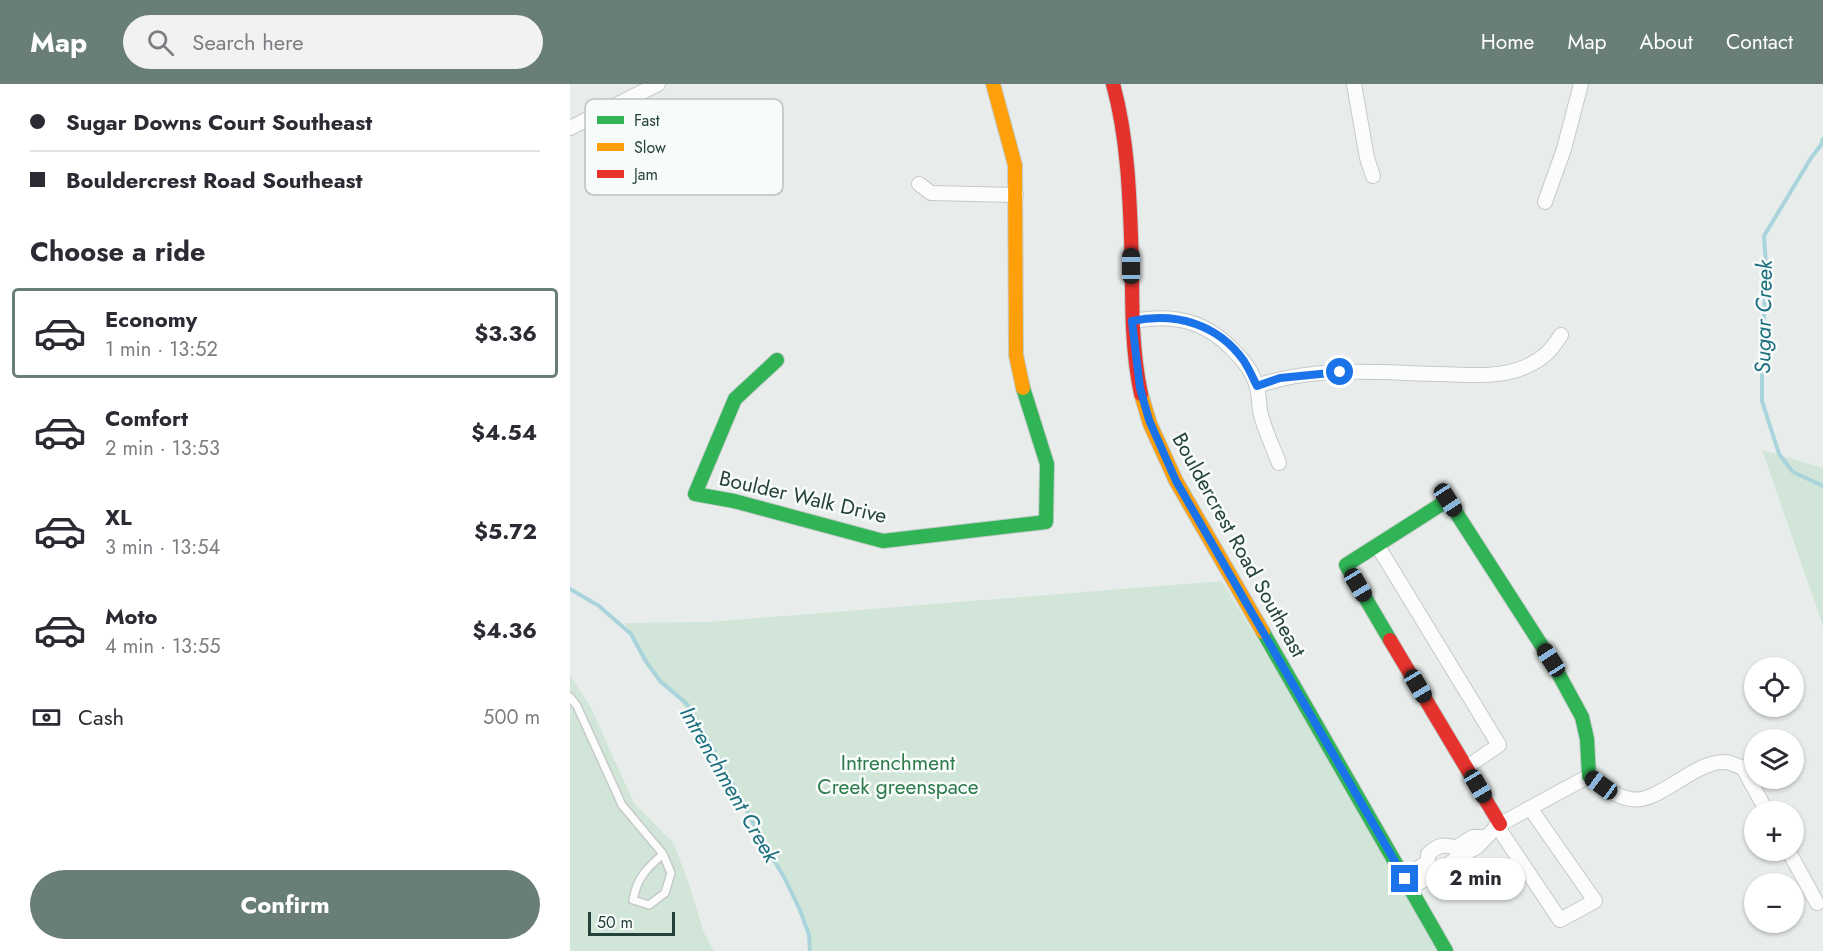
<!DOCTYPE html>
<meta charset="utf-8">
<style>
:root{--surface:#fff;--page:#f2f2f3;--text:#2b2b33;--muted:#7c7c81;--line:#e1e1e2;--accent:#697e78}
body{margin:0;font-family:Jost,sans-serif;background:var(--page);color:var(--text);height:100vh;display:flex;flex-direction:column;font-size:22px;white-space:nowrap}
*{box-sizing:border-box;margin:0}
p{font-size:20px;color:var(--muted)}
.icon{flex:none;width:33px;height:33px;fill:none;stroke:currentColor;stroke-width:2;stroke-linecap:round;stroke-linejoin:round}
.map{position:relative;flex:1;overflow:hidden}
.side{display:flex;flex-direction:column;background:var(--surface);width:570px}
.side>*{flex:none}
.top-card{display:grid;align-content:center;height:132px;padding:0 30px;background:var(--surface)}
.tools{position:absolute;left:1174px;top:573px;display:grid;gap:12px}
.tools a{display:grid;place-items:center;width:60px;height:60px;border-radius:50%;background:var(--surface);box-shadow:0 2px 4px #0004;font-size:30px}
.scale{position:absolute;left:18px;bottom:15px;width:87px;box-sizing:border-box;padding-left:6px;border:3px solid #24423a;border-top:0;font-size:16px;line-height:21px;white-space:nowrap;color:#24423a;-webkit-text-stroke:4px #f7fbf9;paint-order:stroke}
.end{position:absolute;width:27px;height:27px;margin:-14px;border:8px solid #1a73e8;background:#fff;box-shadow:0 0 0 3px #fff}
.from{border-radius:50%}
.bubble{position:absolute;height:42px;border-radius:21px;background:var(--surface);box-shadow:0 2px 4px #0004;font-size:20px;font-weight:700;line-height:42px;text-align:center}
.car{position:absolute;width:18px;height:36px;margin:-18px -9px;border-radius:8px;box-shadow:0 0 4px 2px #0007;background:linear-gradient(#222 24%,#8ab4d8 0 40%,#222 0 76%,#8ab4d8 0 86%,#222 0)}
.top-card b{display:flex;align-items:center;gap:21px;height:57px;font-size:22px}
.top-card b+b{border-top:2px solid var(--line)}
.top-card i{width:15px;height:15px;background:var(--text)}
ul{padding:0;list-style:none}
li{display:flex;align-items:center;gap:18px;height:90px;margin:0 12px 9px;padding:0 18px;border:3px solid transparent;border-radius:6px}
li div{flex:1}
li b{display:block;font-size:22px}
li em{font-style:normal;font-weight:700}
li.current{border-color:var(--accent)}
li>.icon{width:54px;height:54px;stroke-width:1.5}
h2{padding:0 30px;font-size:27px;line-height:72px}
.pay{display:flex;align-items:center;gap:15px;height:66px;padding:0 30px;font-size:22px}
.pay p{margin-inline-start:auto}
.action{display:flex;gap:12px;margin-top:auto;padding:12px 30px}
.action a{flex:1;height:69px;border-radius:36px;background:var(--accent);color:#fff;font-size:24px;font-weight:700;line-height:69px;text-align:center}
header{display:flex;align-items:center;gap:36px;box-sizing:border-box;height:84px;padding:0 30px;background:var(--accent);color:#fff}
header strong{font-size:28px}
nav{display:flex;gap:33px;margin-inline-start:auto;font-size:21px}
.search{width:420px;height:54px;background:var(--page);display:flex;align-items:center;gap:15px;box-sizing:border-box;padding:0 21px;border-radius:33px;color:var(--muted);font-size:22px}
main{display:flex;flex:1;min-height:0}
.map>svg:first-child{display:block}
.green{fill:#d1e6d8}
.lines{fill:none;stroke-linecap:round;stroke-linejoin:round}
.stream{stroke:#a9d4db;stroke-width:4}
.lane-casing{stroke:#c5cac8;stroke-width:10}
.street-casing{stroke:#c5cac8;stroke-width:16}
.fast-casing{stroke:#c3cbc8;stroke-width:16}
.slow-casing{stroke:#c3cbc8;stroke-width:16}
.jam-casing{stroke:#c3cbc8;stroke-width:16}
.lane{stroke:#fcfcfc;stroke-width:7}
.street{stroke:#fcfcfc;stroke-width:14}
.fast{stroke:#30b455;stroke-width:14}
.slow{stroke:#ff9f0a;stroke-width:14}
.jam{stroke:#e5322d;stroke-width:14}
.route{stroke:#1a73e8;stroke-width:8}
.labels{text-anchor:middle;dominant-baseline:central;stroke-width:5;stroke-linejoin:round;paint-order:stroke}
.street-label{font-size:21px;fill:#24423a;stroke:#f7fbf9}
.park-label{font-size:21px;fill:#2d7a4b;stroke:#f7fbf9}
.water-label{font-size:22px;font-style:italic;fill:#1c6f80;stroke:#f7fbf9}
.key{fill:#f7fbf9;stroke:#b8c4c0;stroke-width:1.5}
.key-label{font-size:16px;fill:#24423a}
</style>
<header>
<strong>Map</strong>
<div class="search"><svg class="icon" aria-label="search" viewBox="0 0 24 24"><circle cx="10" cy="10" r="6"/><path d="M15 15l6 6"/></svg>Search here</div>
<nav><a>Home</a><a>Map</a><a>About</a><a>Contact</a></nav>
</header>
<main>
<section class="side">
<div class="top-card">
<b><i class="from"></i>Sugar Downs Court Southeast</b>
<b><i></i>Bouldercrest Road Southeast</b>
</div>
<h2>Choose a ride</h2>
<ul>
<li class="current"><svg class="icon" aria-label="car" viewBox="0 0 24 24"><path d="M5 17H2v-5l4-1 3-4h7l3 4 3 1v5h-3M9 17h6M6 11h13"/><circle cx="7" cy="17" r="2"/><circle cx="17" cy="17" r="2"/></svg><div><b>Economy</b><p>1 min · 13:52</p></div><em>$3.36</em></li>
<li><svg class="icon" aria-label="car" viewBox="0 0 24 24"><path d="M5 17H2v-5l4-1 3-4h7l3 4 3 1v5h-3M9 17h6M6 11h13"/><circle cx="7" cy="17" r="2"/><circle cx="17" cy="17" r="2"/></svg><div><b>Comfort</b><p>2 min · 13:53</p></div><em>$4.54</em></li>
<li><svg class="icon" aria-label="car" viewBox="0 0 24 24"><path d="M5 17H2v-5l4-1 3-4h7l3 4 3 1v5h-3M9 17h6M6 11h13"/><circle cx="7" cy="17" r="2"/><circle cx="17" cy="17" r="2"/></svg><div><b>XL</b><p>3 min · 13:54</p></div><em>$5.72</em></li>
<li><svg class="icon" aria-label="car" viewBox="0 0 24 24"><path d="M5 17H2v-5l4-1 3-4h7l3 4 3 1v5h-3M9 17h6M6 11h13"/><circle cx="7" cy="17" r="2"/><circle cx="17" cy="17" r="2"/></svg><div><b>Moto</b><p>4 min · 13:55</p></div><em>$4.36</em></li>
</ul>
<div class="pay"><svg class="icon" aria-label="cash" viewBox="0 0 24 24"><path d="M3 7h18v10H3z"/><circle cx="12" cy="12" r="2"/></svg>Cash<p>500 m</p></div>
<div class="action"><a>Confirm</a></div>
</section>
<div class="map">
<svg width="1253" height="867" viewBox="0 0 1253 867">
<rect width="100%" height="100%" fill="#e8edeb"/>
<!-- green -->
<g class="green">
<polygon points="1192,366 1253,384 1253,542"/>
<path d="M652 497 876 867H240L239 851 218 803 107 611C82 590 70 567 55 539L138 538Z"/>
<polygon points="0,591 21,624 64,719 104,760 119,800 134,849 144,867 0,867"/>
</g>
<g class="lines">
<!-- stream -->
<g class="stream">
<polyline points="1253,55 1251,61 1241,74 1194,152 1196,181 1192,289 1192,317 1209,370 1223,388 1253,402"/>
<polyline points="0,505 29,522 61,550 75,576 90,597 117,620 170,712 190,753 214,793 230,826 239,851 240,867"/>
</g>
<!-- lane casing -->
<g class="lane-casing">
<path id="lane" d="M0 613 7 622 52 721 93 770 101 789 95 809 79 821 63 816C67 794 76 785 93 770"/>
</g>
<!-- street casing -->
<g class="street-casing">
<g id="street">
<polyline points="784,0 797,74 803,92"/>
<polyline points="0,44 88,0"/>
<polyline points="349,100 361,109 446,111"/>
<polyline points="975,118 994,65 1011,0"/>
<path d="M563 237C604 229 637 237 666 269 675 278 684 291 687 304 689 311 689 319 690 327 694 345 702 361 709 379"/>
<path d="M687 302C746 281 811 289 873 290 900 291 930 294 955 283 973 275 981 267 991 251"/>
<polyline points="807,461 929,661 897,683"/>
<polyline points="927,742 990,836 1025,817 960,724"/>
<polyline points="1218,766 1247,819"/>
<polyline points="864,790 890,772 887,767"/>
<path d="M835 795 858 777V770C867 762 873 759 885 764L903 753H915"/>
<path d="M840 804 864 790 874 794 885 789 890 772 907 763 927 742 1019 692C1032 701 1044 712 1060 715 1088 721 1123 677 1155 678 1160 678 1168 682 1173 684L1197 728"/>
</g>
</g>
<!-- fast casing -->
<g class="fast-casing">
<g id="fast">
<polyline points="207,276 165,315 125,410 164,417 313,457 476,438 477,380 453,304"/>
<polyline points="693,548 876,867"/>
<polyline points="820,556 776,481 878,416 981,576 1012,633 1017,655 1019,692"/>
</g>
</g>
<!-- slow casing -->
<g class="slow-casing">
<g id="slow">
<polyline points="423,0 445,81 446,271 453,304"/>
<polyline points="571,310 580,340 606,397 693,548"/>
</g>
</g>
<!-- jam casing -->
<g class="jam-casing">
<g id="jam">
<path d="M543 0C559 58 560 122 562 182 562 225 562 268 571 310"/>
<polyline points="820,556 930,740"/>
</g>
</g>
<!-- lane -->
<use href="#lane" class="lane"/>
<!-- street -->
<use href="#street" class="street"/>
<!-- fast -->
<use href="#fast" class="fast"/>
<!-- slow -->
<use href="#slow" class="slow"/>
<!-- jam -->
<use href="#jam" class="jam"/>
</g>
<g class="lines">
<!-- route -->
<path class="route" d="M770 288 710 294 687 302C683 294 679 285 674 277 648 240 606 228 562 237L570 304 579 336 606 397 835 795"/>
</g>
<g class="labels">
<!-- street labels -->
<g class="street-label">
<text transform="translate(233 413) rotate(13)">Boulder Walk Drive</text>
<text transform="translate(669 461) rotate(61)">Bouldercrest Road Southeast</text>
</g>
<!-- park labels -->
<g class="park-label">
<text x="328" y="679">Intrenchment<tspan x="328" dy="24">Creek greenspace</tspan></text>
</g>
<!-- water labels -->
<g class="water-label">
<text transform="translate(1193 233) rotate(-89)">Sugar Creek</text>
<text transform="translate(160 700) rotate(60)">Intrenchment Creek</text>
</g>
</g>
<!-- legend -->
<rect x="15" y="15" width="198" height="96" rx="9" class="key"/>
<rect x="27" y="32" width="27" height="8" fill="#30b455"/>
<rect x="27" y="59" width="27" height="8" fill="#ff9f0a"/>
<rect x="27" y="86" width="27" height="8" fill="#e5322d"/>
<g class="key-label">
<text x="64" y="42">Fast</text>
<text x="64" y="69">Slow</text>
<text x="64" y="96">Jam</text>
</g>
</svg>
<div class="tools">
<a><svg class="icon" aria-label="locate" viewBox="0 0 24 24"><circle cx="12" cy="12" r="6"/><path d="M12 2v4M12 18v4M2 12h4M18 12h4"/></svg></a>
<a><svg class="icon" aria-label="layers" viewBox="0 0 24 24"><path d="M12 4l9 5-9 5-9-5zM3 14l9 5 9-5"/></svg></a>
<a>+</a>
<a>−</a>
</div>
<div class="scale">50 m</div>
<i class="end from" style="left:770px;top:288px"></i>
<i class="end" style="left:835px;top:795px"></i>
<div class="bubble" style="left:856px;top:774px;width:99px">2 min</div>
<i class="car" style="left:561px;top:182px;rotate:0deg"></i>
<i class="car" style="left:878px;top:416px;rotate:147deg"></i>
<i class="car" style="left:788px;top:501px;rotate:149deg"></i>
<i class="car" style="left:981px;top:576px;rotate:327deg"></i>
<i class="car" style="left:848px;top:602px;rotate:149deg"></i>
<i class="car" style="left:1031px;top:701px;rotate:306deg"></i>
<i class="car" style="left:908px;top:702px;rotate:149deg"></i>
</div>
</main>
